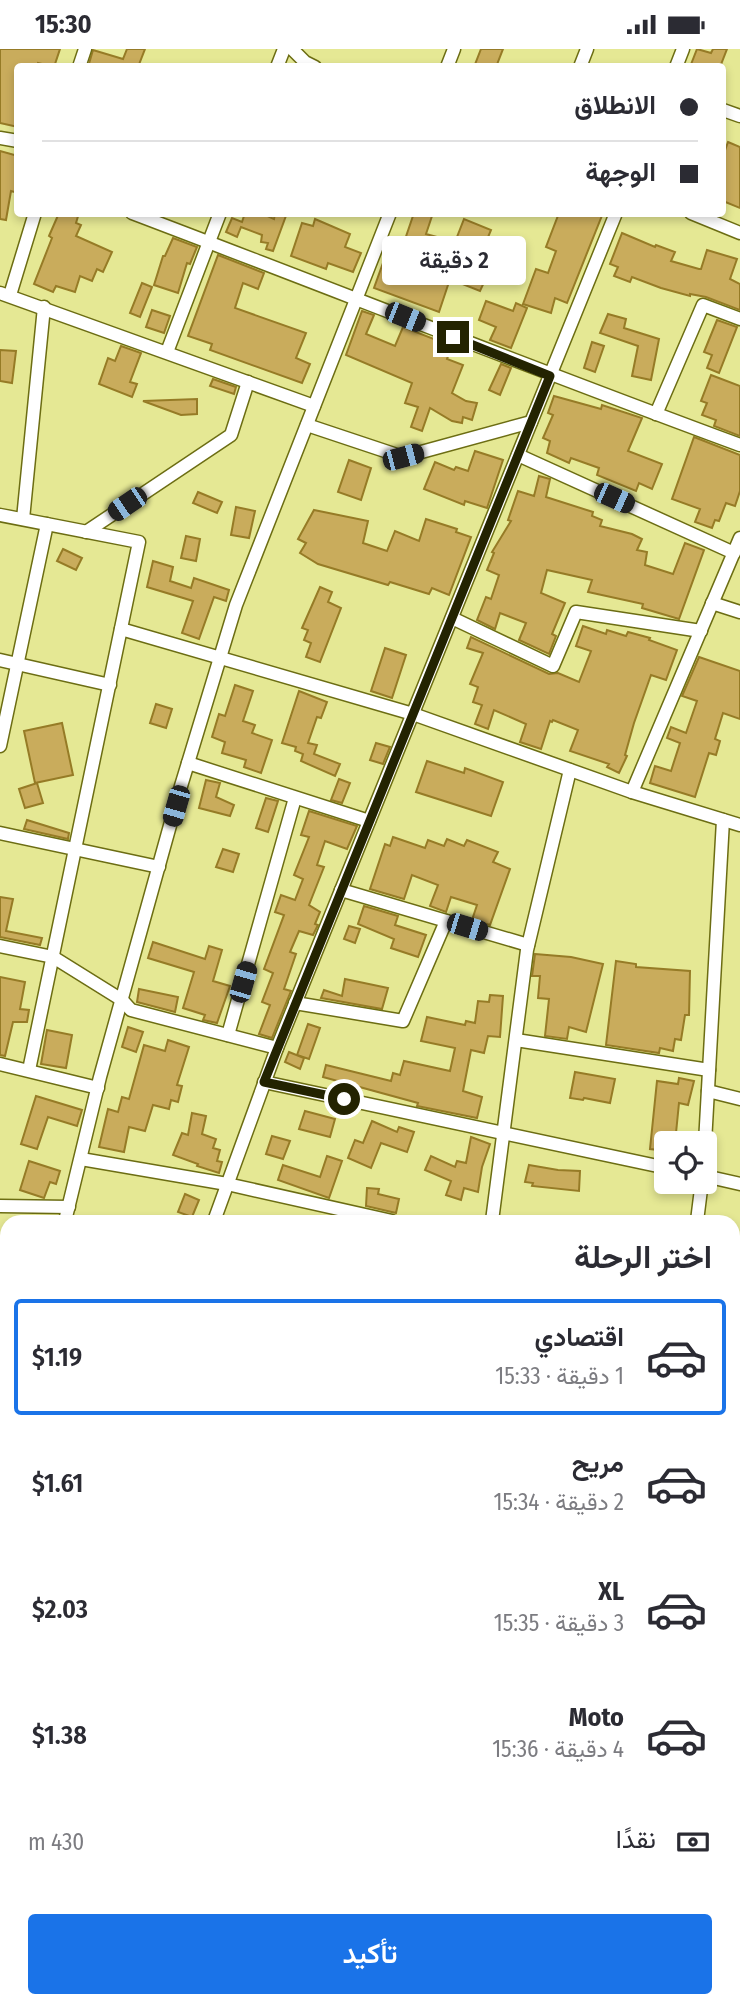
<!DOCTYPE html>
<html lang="ar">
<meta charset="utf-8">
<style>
:root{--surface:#fff;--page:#f2f2f3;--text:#2b2b33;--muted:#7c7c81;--line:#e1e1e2;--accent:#1a73e8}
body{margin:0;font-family:"Fira Sans Condensed",Vazirmatn,sans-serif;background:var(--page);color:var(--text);direction:rtl;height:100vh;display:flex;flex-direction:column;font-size:26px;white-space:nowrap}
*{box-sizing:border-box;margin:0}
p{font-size:23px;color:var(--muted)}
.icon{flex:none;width:38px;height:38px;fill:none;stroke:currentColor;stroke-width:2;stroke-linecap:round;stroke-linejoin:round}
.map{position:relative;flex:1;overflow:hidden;direction:ltr}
.panel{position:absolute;left:0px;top:1166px;width:740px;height:793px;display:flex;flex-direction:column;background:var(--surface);border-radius:21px 21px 0 0;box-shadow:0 4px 10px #0003;direction:rtl}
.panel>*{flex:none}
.hud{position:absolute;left:14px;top:14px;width:712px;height:154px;border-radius:7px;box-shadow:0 4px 10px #0003;direction:rtl;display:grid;align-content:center;height:154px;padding:0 28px;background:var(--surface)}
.tools{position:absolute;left:654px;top:1082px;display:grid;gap:14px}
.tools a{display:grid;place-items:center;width:63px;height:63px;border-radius:7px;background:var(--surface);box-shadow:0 4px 10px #0003;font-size:35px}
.end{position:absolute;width:32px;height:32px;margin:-16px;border:9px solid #232301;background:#fff;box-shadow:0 0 0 4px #fff}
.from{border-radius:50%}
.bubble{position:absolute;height:49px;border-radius:7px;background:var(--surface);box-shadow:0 4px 10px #0003;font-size:23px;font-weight:600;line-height:49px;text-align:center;direction:rtl}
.car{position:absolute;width:21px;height:42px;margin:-21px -10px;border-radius:9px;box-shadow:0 0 5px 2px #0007;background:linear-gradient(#222 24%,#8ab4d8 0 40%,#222 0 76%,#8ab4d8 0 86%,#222 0)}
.hud b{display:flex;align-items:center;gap:24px;height:66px;font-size:26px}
.hud b+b{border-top:2px solid var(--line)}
.hud i{width:18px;height:18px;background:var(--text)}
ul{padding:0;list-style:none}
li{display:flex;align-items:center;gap:21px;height:116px;margin:0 14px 10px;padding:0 14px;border:4px solid transparent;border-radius:7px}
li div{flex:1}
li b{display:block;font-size:26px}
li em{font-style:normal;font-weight:600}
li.current{border-color:var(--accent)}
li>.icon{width:63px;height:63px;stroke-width:1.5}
h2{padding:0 28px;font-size:32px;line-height:84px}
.pay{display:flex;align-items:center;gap:18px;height:77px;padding:0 28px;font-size:26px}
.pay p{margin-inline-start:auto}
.action{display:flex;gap:14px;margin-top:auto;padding:14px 28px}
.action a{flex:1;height:80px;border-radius:7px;background:var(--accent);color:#fff;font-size:28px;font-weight:600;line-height:80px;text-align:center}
.status{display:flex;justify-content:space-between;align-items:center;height:49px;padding:0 35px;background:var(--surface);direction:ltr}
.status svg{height:19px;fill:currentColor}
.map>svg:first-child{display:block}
.building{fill:#c9ac5c;stroke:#967b26;stroke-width:2}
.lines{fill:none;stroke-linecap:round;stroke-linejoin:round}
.minor-casing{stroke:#6c6d13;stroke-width:15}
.minor{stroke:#fff;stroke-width:12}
.route{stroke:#232301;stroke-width:9}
</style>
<div class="status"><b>15:30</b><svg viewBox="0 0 49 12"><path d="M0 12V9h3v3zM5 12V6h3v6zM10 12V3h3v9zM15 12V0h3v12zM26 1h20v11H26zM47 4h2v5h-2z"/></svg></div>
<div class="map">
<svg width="740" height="1957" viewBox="0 0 740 1957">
<rect width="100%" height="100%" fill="#e5e894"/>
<!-- building -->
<g class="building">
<polygon points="0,0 60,0 54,18 38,14 37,18 18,18 18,78 0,74"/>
<polygon points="127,0 145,0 138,18 88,18 93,1 123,10"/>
<polygon points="481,0 503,0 496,18 474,18"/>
<polygon points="697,0 711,4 713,0 727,0 720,18 690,18"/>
<polygon points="728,93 740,98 740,159 723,152 723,107"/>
<polygon points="0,102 18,107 18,144 11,142 6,171 0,170"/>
<polygon points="59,164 79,164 76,174 81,176 76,187 112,203 103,223 97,220 92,232 80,227 75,243 56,237 53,243 34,235 52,189 49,187"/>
<polygon points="245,164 261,164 274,170 275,164 287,164 273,202 266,200 268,194 261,193 262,186 241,178 237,188 226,183 232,169 242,173"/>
<polygon points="414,164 433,164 426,185 455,193 464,170 491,181 484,198 477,195 464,220 486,229 480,242 450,230 439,263 374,239 383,214 384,214 387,207 398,211"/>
<polygon points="559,164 603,164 567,254 555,249 551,264 523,255 536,220 548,224 556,202 546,198"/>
<polygon points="315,170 350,185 345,198 361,204 353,223 328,214 326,220 291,207 302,174 313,177"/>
<polygon points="622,184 655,198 656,196 675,203 671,212 699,220 701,220 707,201 737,210 730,230 740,235 740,261 706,248 690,245 690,247 661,239 632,228 630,233 614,227 618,218 610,215"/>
<polygon points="173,189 197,198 190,215 187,214 178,244 154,236 163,207 165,207"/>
<polygon points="218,206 264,224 258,240 243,234 235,259 306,284 296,309 310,315 302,334 210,301 212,295 188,287"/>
<polygon points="142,234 152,238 140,268 130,264"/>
<polygon points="486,252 513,262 516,254 527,259 511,299 490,291 496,278 479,271"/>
<polygon points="152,261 170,267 164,284 146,278"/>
<polygon points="362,262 374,266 366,285 395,297 403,278 452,297 447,310 463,316 452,344 466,352 477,354 472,371 463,368 462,374 452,372 430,359 422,382 411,378 418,358 405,354 412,334 346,306"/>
<polygon points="608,265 626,270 624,279 659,290 651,331 632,327 638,297 600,284"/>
<polygon points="717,271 737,278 719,324 707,319 712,306 704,303"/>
<polygon points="592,293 604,297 595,323 584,319"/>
<polygon points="121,297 141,304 130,333 137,335 132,348 99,335 108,309 115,312"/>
<polygon points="0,301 16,302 12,334 0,332"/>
<polygon points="501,315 511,319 500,346 489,341"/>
<polygon points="711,326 740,337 740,387 714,377 716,371 702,366 707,354 701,352"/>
<polygon points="213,330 236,338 234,345 210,337"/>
<polygon points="554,347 601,360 602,356 642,369 628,402 662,415 652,440 639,434 636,442 597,426 599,419 571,409 569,414 547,404 550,392 543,389 553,366 548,364"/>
<polygon points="197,350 197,365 181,366 143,352"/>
<polygon points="694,388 740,406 740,442 735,457 726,454 719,472 715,471 712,479 695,473 700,460 672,450"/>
<polygon points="475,402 503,411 487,459 465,452 464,456 424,440 435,413 454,421 456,418 468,422"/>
<polygon points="349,411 371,419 361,451 338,443"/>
<polygon points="539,427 550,430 546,448 593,463 592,467 602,471 600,477 632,485 642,490 637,501 647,503 645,516 673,525 685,494 704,501 679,570 642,559 643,555 588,543 592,531 547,521 541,544 565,554 552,585 556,587 549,605 519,591 526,574 500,564 495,580 477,571 486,548 491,550 499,526 487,521 494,504 492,503 511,472 508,471 518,442 534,447"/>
<polygon points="198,443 222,453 217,464 193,454"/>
<polygon points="236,458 255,462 249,489 231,486"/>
<polygon points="314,461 368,472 363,494 387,502 395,482 419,492 426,470 457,480 456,483 471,488 449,546 432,539 429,545 390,533 388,536 318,515 300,504 306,494 298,490"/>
<polygon points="186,487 200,490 196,512 181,509"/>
<polygon points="63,500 82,509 76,521 57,512"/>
<polygon points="153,512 173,518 170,532 191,539 194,529 229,541 226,552 214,548 199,590 182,584 193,552 147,538"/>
<polygon points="320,538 332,543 328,553 341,559 320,613 306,608 311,594 304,591 308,581 302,579"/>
<polygon points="583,577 606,585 607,581 626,587 628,583 650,589 649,591 677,601 666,631 651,626 634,674 625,706 627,707 619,724 607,718 609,715 570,702 578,681 553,671 552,673 550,672 541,700 520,693 526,675 494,661 488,680 475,675 482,656 473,653 478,638 470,635 483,604 467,599 471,588 549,625 558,624 579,633 591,602 576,597"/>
<polygon points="385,599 406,606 392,649 371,642"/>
<polygon points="699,608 740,622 740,670 723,664 715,690 720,692 716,706 709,704 695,748 650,734 655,717 671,722 680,694 667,689 671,678 686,684 697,652 682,647"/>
<polygon points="235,636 253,642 243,672 255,676 252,684 272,691 261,724 244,718 246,711 222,704 225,693 212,688 219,665 225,667"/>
<polygon points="299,642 327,653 321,669 317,668 308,694 317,696 314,705 340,715 335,727 301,712 303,705 295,702 296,698 282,694"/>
<polygon points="156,655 172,660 166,679 150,674"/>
<polygon points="62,674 73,726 35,734 24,682"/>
<polygon points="376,694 390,698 383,715 370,711"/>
<polygon points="427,712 464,724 465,719 503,733 491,767 416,743"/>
<polygon points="339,730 350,734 342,754 331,751"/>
<polygon points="206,731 220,734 216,748 234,756 230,767 199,759"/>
<polygon points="37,734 43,754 25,759 19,740"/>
<polygon points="266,749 278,752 268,783 256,779"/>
<polygon points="309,762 357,777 347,800 325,792 317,816 324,818 309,856 320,863 315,875 318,876 313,886 299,882 290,903 296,905 284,940 291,942 272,989 259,985 270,956 262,953 273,924 264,920 284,866 275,863 281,846 295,851 303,830 294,826 309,788 301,786"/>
<polygon points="27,771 69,784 68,790 24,780"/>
<polygon points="393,788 425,799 428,791 444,797 447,790 464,797 467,791 498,803 493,813 510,820 490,876 472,871 477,856 451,848 446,863 430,857 438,836 412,826 404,850 370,840 385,795 390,797"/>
<polygon points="223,800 239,805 233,823 216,818"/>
<polygon points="0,848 13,850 6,882 42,889 40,896 0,888"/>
<polygon points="364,857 398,867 395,876 426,886 418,908 391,899 394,890 358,875"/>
<polygon points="349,877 360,880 355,894 344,890"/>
<polygon points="153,893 205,910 209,897 222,901 213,932 230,937 217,974 203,971 205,966 183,959 194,923 148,909"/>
<polygon points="535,905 571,908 603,915 586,983 569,978 567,990 545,987 549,950 538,949 540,927 532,927"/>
<polygon points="616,912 636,915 636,918 690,922 689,966 685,966 681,991 675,990 673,1002 660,999 659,1004 606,996"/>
<polygon points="0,928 25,933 20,960 29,961 27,973 13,973 5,1007 0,1006"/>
<polygon points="345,930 388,939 382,960 321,949 324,941 342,947"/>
<polygon points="139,940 178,948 175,963 137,953"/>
<polygon points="490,946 503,947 500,988 488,987 484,1004 471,1001 463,1042 482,1048 477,1069 417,1057 418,1054 323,1028 326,1016 391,1032 393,1024 400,1026 404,1012 450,1022 455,999 421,992 427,968 465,976 466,972 475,974 478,952 489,953"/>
<polygon points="308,975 320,979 309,1010 297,1006"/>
<polygon points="128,978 143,983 136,1003 122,998"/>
<polygon points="47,981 72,986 66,1019 41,1015"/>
<polygon points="168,991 189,998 177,1036 182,1037 178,1053 171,1051 169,1060 153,1056 145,1082 129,1078 124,1103 99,1098 108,1060 118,1063 122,1048 129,1050 144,996 165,1002"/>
<polygon points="289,1003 304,1009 300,1020 285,1013"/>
<polygon points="575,1023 615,1030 610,1054 584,1049 583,1051 570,1049"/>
<polygon points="679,1029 694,1032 688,1056 679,1054 675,1094 667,1094 667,1102 650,1100 657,1032 678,1035"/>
<polygon points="36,1047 82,1061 77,1077 48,1068 37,1100 21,1095"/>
<polygon points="305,1062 335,1070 330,1088 299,1080"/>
<polygon points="192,1064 206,1067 202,1085 216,1090 213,1099 220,1101 217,1112 222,1113 219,1124 197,1117 198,1115 173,1106 182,1084 188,1086"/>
<polygon points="372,1072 397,1083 399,1078 414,1083 407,1103 381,1094 371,1119 348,1109 355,1091 363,1094"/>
<polygon points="272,1087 290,1092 283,1110 266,1105"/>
<polygon points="471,1088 490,1095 482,1118 478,1143 464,1139 461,1151 446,1146 451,1132 425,1121 431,1107 455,1118 457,1112 466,1114"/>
<polygon points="327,1107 342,1112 329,1149 278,1131 283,1116 320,1128"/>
<polygon points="29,1112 60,1122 56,1135 50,1133 44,1149 20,1141"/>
<polygon points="529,1116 558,1121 580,1122 579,1142 532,1137 533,1134 525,1133"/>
<polygon points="367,1139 379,1140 378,1145 399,1150 396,1164 366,1157"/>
<polygon points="185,1145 199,1151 192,1168 178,1163"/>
</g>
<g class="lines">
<!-- minor casing -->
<g class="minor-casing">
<g id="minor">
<polyline points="292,0 305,13 315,18"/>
<polyline points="79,18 85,0"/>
<polyline points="277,18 284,0"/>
<polyline points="447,18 454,0"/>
<polyline points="580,18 587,0"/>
<polyline points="676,18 683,0"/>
<polyline points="723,61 740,67"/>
<polyline points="0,89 18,92"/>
<path d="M132 164C335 241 536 321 740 396"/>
<polyline points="691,164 740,184"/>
<polyline points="0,244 314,357"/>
<polyline points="10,246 35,164"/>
<polyline points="167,303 220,164"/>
<polyline points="656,365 703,256 740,270"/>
<polyline points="307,376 403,408 531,373"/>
<polyline points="518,406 734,504"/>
<polyline points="0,466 139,493 29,1021"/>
<polyline points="23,470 44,258"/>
<polyline points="86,483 231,386 248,333"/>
<polyline points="712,554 740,563"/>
<polyline points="452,569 553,617 576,563 701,582"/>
<polyline points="121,580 413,665 632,743 740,776"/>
<polyline points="0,611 110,636"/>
<polyline points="0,697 47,475"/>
<polyline points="188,714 369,772"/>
<polyline points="632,743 740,489"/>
<polyline points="0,784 159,818"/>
<polyline points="341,841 528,896"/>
<polyline points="0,897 53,908 122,951 131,961 277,999"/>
<polyline points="295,954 403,972 446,872"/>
<polyline points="228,986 295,749"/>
<polyline points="516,991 709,1021"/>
<polyline points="0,1015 98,1039"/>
<polyline points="264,1033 667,1119"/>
<polyline points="708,1042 740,1050"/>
<polyline points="705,1094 723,771"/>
<polyline points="81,1110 227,1135 392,1172"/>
<polyline points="705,1127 740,1135"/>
<polyline points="0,1157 69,1158"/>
<polyline points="65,1172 100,1028 181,737 236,556 390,164"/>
<polyline points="214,1172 277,999 616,164"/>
<polyline points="492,1172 527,901 570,721"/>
<polyline points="697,1172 702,1132"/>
<polyline points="733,1205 740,1207"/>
<polyline points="733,1346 740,1350"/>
<polyline points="0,1414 7,1388"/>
<polyline points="0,1503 7,1506"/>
<polyline points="733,1652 740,1654"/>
<polyline points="733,1876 740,1879"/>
<polyline points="392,1951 406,1957"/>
<polyline points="82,1957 84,1951"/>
<polyline points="448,1957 450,1951"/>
</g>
</g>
<!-- minor -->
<use href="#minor" class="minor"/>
</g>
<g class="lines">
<!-- route -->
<polyline class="route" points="344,1050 264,1033 550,327 453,288"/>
</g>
</svg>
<div class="tools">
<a><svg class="icon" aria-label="locate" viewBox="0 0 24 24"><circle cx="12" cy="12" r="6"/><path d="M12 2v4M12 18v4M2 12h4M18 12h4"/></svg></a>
</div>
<i class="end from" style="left:344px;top:1050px"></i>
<i class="end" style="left:453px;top:288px"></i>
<div class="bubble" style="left:382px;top:187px;width:144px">2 دقيقة</div>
<i class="car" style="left:405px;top:268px;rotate:112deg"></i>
<i class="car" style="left:403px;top:408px;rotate:75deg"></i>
<i class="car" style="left:614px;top:449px;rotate:114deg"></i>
<i class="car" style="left:127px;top:455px;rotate:236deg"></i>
<i class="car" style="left:176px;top:757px;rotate:196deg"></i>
<i class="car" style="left:467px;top:878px;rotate:107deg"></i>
<i class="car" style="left:243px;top:933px;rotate:16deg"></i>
<div class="hud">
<b><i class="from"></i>الانطلاق</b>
<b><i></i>الوجهة</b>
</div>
<section class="panel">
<h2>اختر الرحلة</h2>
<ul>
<li class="current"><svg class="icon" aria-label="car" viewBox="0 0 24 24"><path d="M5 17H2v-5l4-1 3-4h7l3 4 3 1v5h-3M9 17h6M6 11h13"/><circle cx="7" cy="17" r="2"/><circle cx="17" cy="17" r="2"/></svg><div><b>اقتصادي</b><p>1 دقيقة · 15:33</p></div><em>$1.19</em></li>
<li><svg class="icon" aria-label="car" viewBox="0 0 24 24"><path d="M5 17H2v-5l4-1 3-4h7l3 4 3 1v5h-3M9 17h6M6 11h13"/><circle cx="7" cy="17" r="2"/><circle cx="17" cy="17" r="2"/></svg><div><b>مريح</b><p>2 دقيقة · 15:34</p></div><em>$1.61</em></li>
<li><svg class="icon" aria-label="car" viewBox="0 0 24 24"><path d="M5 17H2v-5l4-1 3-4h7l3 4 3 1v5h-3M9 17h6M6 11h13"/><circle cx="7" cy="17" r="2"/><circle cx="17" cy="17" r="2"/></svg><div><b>XL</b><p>3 دقيقة · 15:35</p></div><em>$2.03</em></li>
<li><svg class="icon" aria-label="car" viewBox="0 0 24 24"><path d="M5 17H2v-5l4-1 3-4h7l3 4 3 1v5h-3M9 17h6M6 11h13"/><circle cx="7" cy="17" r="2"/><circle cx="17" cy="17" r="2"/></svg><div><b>Moto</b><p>4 دقيقة · 15:36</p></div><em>$1.38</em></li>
</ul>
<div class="pay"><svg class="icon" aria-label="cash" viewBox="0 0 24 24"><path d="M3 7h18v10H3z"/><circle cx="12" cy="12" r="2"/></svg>نقدًا<p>430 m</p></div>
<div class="action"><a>تأكيد</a></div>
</section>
</div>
